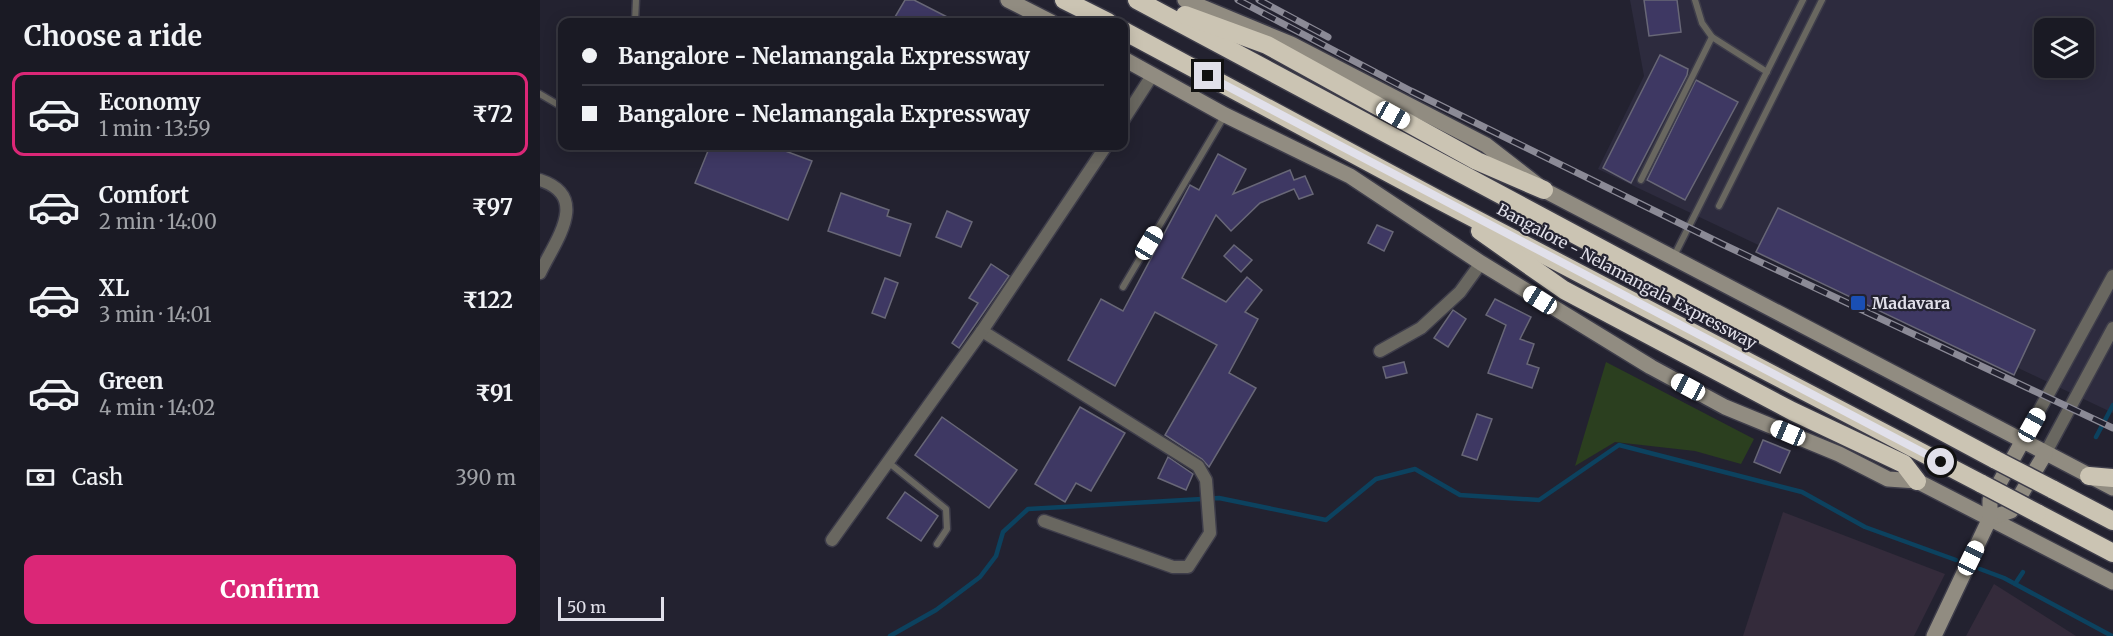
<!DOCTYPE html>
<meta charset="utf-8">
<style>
:root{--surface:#1a1a24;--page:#272731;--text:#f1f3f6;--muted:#9fa1a6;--line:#383841;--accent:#db2777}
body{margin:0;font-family:Merriweather,serif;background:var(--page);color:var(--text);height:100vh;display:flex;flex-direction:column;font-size:22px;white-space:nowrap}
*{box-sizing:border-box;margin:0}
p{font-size:20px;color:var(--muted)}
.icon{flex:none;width:33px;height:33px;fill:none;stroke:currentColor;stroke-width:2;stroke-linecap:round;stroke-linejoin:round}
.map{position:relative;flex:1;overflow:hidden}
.side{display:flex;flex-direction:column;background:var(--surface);width:540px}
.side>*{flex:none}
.hud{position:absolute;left:18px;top:18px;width:570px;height:132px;border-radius:12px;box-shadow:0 3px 15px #0003,0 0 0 2px var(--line);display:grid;align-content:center;height:132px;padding:0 24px;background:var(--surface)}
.fabs{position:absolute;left:1494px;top:18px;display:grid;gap:12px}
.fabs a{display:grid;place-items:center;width:60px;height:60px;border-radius:12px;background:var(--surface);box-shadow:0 3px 15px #0003,0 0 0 2px var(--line);font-size:30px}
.scale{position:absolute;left:18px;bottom:15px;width:106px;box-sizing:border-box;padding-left:6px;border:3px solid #e1e0ea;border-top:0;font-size:16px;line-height:21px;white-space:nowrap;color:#e1e0ea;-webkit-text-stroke:4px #232230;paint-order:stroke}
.end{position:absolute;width:27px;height:27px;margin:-14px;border:8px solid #e1e0ea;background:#111;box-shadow:0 0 0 3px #111}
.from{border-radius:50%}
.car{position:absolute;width:18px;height:36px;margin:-18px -9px;border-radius:8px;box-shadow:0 0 4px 2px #0007;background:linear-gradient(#fff 24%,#345 0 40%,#fff 0 76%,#345 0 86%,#fff 0)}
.hud b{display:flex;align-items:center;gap:21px;height:57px;font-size:22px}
.hud b+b{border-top:2px solid var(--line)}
.hud i{width:15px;height:15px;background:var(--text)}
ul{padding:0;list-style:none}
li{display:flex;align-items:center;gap:18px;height:84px;margin:0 12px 9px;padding:0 12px;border:3px solid transparent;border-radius:12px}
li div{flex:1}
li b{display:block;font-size:22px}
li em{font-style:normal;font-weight:700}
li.current{border-color:var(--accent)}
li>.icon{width:54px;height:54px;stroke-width:1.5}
h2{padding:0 24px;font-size:27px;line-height:72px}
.pay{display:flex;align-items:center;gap:15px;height:66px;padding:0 24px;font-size:22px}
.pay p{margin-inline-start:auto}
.action{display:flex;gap:12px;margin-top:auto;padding:12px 24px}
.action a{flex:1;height:69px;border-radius:12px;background:var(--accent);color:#fff;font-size:24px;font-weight:700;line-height:69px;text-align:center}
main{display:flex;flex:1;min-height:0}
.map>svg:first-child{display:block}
.built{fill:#2d2b3e;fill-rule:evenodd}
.industrial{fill:#342b3b}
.green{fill:#2b3f1f}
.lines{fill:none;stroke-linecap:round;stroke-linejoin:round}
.stream{stroke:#0c425f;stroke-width:4.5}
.building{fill:#3e3863;stroke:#686777;stroke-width:1.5}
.lane-casing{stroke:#3e3d4a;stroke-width:9}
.street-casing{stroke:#3e3d4a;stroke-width:15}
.secondary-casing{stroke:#3e3d4a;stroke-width:18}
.highway-casing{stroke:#3e3d4a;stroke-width:21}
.lane{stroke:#696760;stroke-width:6}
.street{stroke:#696760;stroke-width:12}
.secondary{stroke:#918c81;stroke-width:15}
.highway{stroke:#cbc4b3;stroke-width:18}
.rail-casing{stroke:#8b8a96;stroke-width:7}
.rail{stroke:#232230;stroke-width:4.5;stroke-dasharray:14;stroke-linecap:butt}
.highway-bridge-casing{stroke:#3e3d4a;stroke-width:21;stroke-linecap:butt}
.highway-bridge{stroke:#cbc4b3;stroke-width:18}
.route{stroke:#e1e0ea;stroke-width:8}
.transit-dot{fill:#1a4fb4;stroke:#232230;stroke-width:2}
.labels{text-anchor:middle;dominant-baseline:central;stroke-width:4.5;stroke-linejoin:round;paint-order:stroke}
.street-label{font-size:16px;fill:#e1e0ea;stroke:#232230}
.poi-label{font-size:16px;font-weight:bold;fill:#e1e0ea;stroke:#232230;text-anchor:start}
</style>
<main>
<section class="side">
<h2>Choose a ride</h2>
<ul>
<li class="current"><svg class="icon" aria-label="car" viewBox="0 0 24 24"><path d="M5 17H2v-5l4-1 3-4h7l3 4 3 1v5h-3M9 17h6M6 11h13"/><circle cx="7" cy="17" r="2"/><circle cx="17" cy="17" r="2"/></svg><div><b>Economy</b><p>1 min · 13:59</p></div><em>₹72</em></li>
<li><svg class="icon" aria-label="car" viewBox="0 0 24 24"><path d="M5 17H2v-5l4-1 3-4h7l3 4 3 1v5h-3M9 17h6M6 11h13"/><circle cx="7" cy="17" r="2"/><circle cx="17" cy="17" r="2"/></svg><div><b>Comfort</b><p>2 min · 14:00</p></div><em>₹97</em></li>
<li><svg class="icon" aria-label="car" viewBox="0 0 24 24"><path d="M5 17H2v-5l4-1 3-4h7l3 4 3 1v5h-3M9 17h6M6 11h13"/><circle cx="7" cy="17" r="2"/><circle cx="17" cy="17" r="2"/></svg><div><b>XL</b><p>3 min · 14:01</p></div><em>₹122</em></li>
<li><svg class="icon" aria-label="car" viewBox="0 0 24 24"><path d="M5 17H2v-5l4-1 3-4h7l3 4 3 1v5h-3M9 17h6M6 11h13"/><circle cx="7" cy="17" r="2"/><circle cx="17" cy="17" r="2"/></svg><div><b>Green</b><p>4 min · 14:02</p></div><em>₹91</em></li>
</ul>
<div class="pay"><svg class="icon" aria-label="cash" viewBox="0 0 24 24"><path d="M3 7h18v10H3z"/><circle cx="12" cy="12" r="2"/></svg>Cash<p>390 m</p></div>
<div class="action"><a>Confirm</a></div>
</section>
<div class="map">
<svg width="1573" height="636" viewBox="0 0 1573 636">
<rect width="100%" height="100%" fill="#232230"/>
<!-- built -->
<path class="built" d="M1090 0H1573V413L1058 169 1104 76ZM1504 28H1544V68H1504Z"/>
<!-- industrial -->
<g class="industrial">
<polygon points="1243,512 1405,574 1374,636 1203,636"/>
<polygon points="1454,584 1536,636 1426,636"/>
</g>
<!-- green -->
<polygon class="green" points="1066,362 1214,439 1201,464 1155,451 1075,442 1035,466"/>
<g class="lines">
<!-- stream -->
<g class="stream">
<polyline points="1556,437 1573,405"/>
<polyline points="1440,569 1464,578 1572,636"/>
<polyline points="1475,584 1483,572"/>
<polyline points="350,636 396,610 440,577 456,556 463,532 488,509 679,498 786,520 836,479 875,469 920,495 999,500 1079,445 1262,492 1325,527 1416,560"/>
</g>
</g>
<!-- building -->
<g class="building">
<polygon points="365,0 374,0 417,22 366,22 355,17"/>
<polygon points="1104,0 1137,0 1141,32 1109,36"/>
<polygon points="1120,55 1148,69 1147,75 1091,183 1063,168"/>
<polygon points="1156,80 1198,102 1145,200 1107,180"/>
<polygon points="170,146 232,146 272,161 248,220 155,183"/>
<polygon points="678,154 706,169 693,194 750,170 754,180 765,176 773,194 759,199 754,189 720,203 691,231 676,215 642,278 686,302 707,277 722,290 705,312 718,319 689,373 716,388 669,467 662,459 625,435 677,345 615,312 575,386 528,360 561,299 583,311 650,185 659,190"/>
<polygon points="301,193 349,210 347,216 371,224 360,256 288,231"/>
<polygon points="1238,208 1495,330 1474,375 1216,252"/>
<polygon points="407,211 432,222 421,247 396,237"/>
<polygon points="837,225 853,232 844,251 828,243"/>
<polygon points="694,245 712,260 701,272 684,256"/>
<polygon points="451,264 469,276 419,348 412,343 438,303 429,298"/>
<polygon points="345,278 358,283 345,318 332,313"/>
<polygon points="955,299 991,317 980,339 994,344 987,364 999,368 992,388 948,373 966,325 946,315"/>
<polygon points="913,310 926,319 908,347 894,338"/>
<polygon points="864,362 867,373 846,378 843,367"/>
<polygon points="540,407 585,433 551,491 536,483 525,502 495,484"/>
<polygon points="937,414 952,419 937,460 922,455"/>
<polygon points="402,417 477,470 449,508 375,455"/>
<polygon points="1223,440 1250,451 1240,473 1214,462"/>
<polygon points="628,457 653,474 646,490 618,478"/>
<polygon points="365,492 398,516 381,541 347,518"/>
</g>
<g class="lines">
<!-- lane casing -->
<g class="lane-casing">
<g id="lane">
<polyline points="1155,0 1162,23 1172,37 1227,72"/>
<polyline points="95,22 96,0"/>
<polyline points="0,94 22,107"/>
<polyline points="1101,180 1172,37"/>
<polyline points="1179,206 1282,0"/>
<polyline points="1134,256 1263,0"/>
<polyline points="583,287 685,115"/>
<polyline points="348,462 406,509 407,529 397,544"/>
</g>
</g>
<!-- street casing -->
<g class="street-casing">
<g id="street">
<polyline points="584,119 613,74"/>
<path d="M0 180C51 197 15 241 0 273"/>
<polyline points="442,331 658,466 666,480 670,533 648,567 633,567 504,521"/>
<polyline points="840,351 881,328 920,292 941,263"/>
<polyline points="1482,442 1573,276"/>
<polyline points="1505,454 1573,328"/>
<polyline points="292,540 442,331 566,146"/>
</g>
</g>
<!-- secondary casing -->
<g class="secondary-casing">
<g id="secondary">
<polyline points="468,0 511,22"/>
<polyline points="645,0 751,44 946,145 1004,190 1573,488"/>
<polyline points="584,59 685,115 810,176 941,263 1111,367 1185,407 1299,454 1348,479 1377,481 1573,582"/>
<polyline points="1450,518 1471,511 1505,454"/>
<polyline points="1394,636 1450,518 1450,500 1482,442"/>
</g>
</g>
<!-- highway casing -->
<g class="highway-casing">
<g id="highway">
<polyline points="524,0 568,22"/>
<polyline points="597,0 1456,460"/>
<polyline points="645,15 727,45 937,161 1004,190"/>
<polyline points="584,31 899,200 1442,484"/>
<polyline points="940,231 1024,290 1252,411 1364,464 1377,481"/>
<polyline points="1549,476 1573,478"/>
<polyline points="1512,489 1573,521"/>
<polyline points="1497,513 1573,553"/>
</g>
</g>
<!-- lane -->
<use href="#lane" class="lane"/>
<!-- street -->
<use href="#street" class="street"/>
<!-- secondary -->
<use href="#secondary" class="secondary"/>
<!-- highway -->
<use href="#highway" class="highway"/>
<!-- rail casing -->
<g class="rail-casing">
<g id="rail">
<polyline points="698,0 871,91 1182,244 1573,428"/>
<polyline points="719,0 788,37"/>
</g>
</g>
<!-- rail -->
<use href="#rail" class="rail"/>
<!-- highway-bridge casing -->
<g class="highway-bridge-casing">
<g id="highway-bridge">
<polyline points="1456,460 1512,489"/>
<polyline points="1442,484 1497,513"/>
</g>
</g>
<!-- highway-bridge -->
<use href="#highway-bridge" class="highway-bridge"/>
</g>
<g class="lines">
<!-- route -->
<polyline class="route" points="668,76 1401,462"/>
</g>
<!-- markers -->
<rect class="transit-dot" x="1310" y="295" width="16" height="16" rx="3"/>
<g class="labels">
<!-- street labels -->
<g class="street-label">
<text transform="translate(1087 276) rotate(28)">Bangalore - Nelamangala Expressway</text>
</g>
<!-- poi labels -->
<g class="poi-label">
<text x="1332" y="303">Madavara</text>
</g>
</g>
</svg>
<div class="fabs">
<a><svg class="icon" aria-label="layers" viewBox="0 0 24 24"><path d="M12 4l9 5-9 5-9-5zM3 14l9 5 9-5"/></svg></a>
</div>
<div class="scale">50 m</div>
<i class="end from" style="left:1401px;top:462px"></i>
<i class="end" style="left:668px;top:76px"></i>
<i class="car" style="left:853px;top:115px;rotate:119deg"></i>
<i class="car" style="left:609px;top:243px;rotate:31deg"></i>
<i class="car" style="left:1000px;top:300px;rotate:302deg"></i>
<i class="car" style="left:1148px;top:387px;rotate:298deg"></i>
<i class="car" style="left:1492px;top:425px;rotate:29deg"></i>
<i class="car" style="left:1248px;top:433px;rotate:293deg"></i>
<i class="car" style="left:1431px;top:558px;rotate:26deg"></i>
<div class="hud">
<b><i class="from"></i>Bangalore - Nelamangala Expressway</b>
<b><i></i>Bangalore - Nelamangala Expressway</b>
</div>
</div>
</main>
